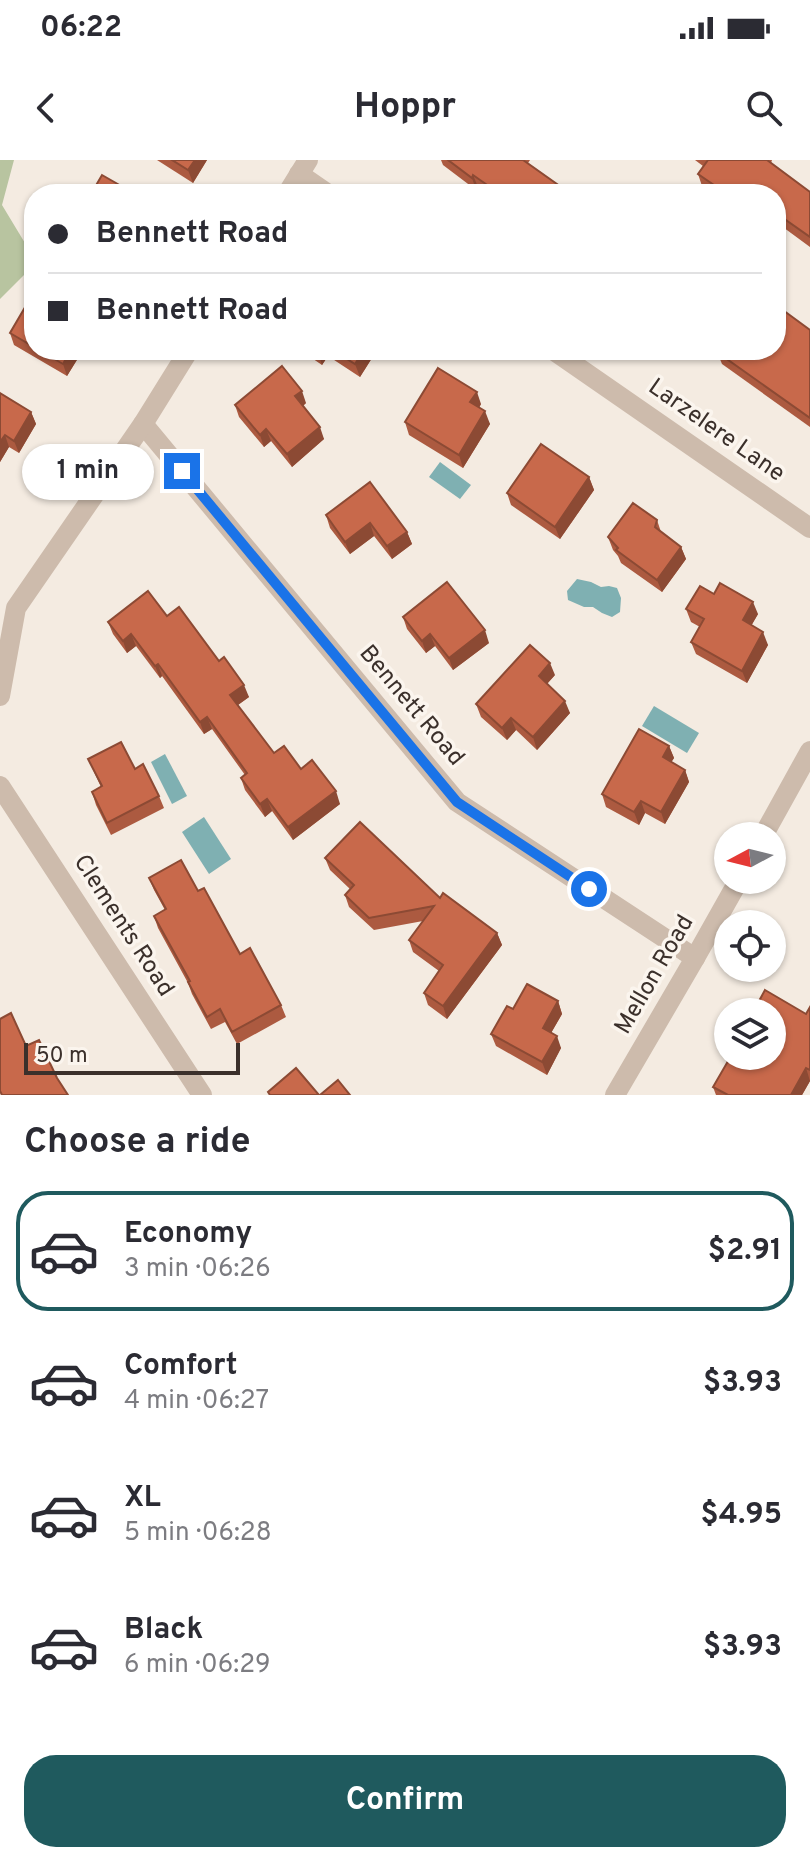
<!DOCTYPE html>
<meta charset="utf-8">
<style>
:root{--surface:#fff;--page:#f7f7f7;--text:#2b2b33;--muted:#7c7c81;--line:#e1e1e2;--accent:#1f5a5e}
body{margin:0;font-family:Overpass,sans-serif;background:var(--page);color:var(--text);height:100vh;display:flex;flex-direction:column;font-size:30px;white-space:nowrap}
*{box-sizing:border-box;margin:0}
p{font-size:26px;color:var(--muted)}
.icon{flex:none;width:44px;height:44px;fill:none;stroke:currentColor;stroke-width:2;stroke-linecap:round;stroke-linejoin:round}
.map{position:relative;height:935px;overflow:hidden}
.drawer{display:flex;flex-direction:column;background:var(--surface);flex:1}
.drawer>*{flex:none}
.guide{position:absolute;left:24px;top:24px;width:762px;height:176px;border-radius:32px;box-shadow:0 2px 6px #0004;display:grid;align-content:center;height:176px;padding:0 24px;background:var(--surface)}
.needle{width:52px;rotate:263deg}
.fabs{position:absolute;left:714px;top:662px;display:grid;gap:16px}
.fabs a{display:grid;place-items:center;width:72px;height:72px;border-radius:50%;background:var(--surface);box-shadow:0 2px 6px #0004;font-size:40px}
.scale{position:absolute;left:24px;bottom:20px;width:216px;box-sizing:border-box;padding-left:8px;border:4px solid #3b302b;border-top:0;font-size:22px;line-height:28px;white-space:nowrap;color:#3b302b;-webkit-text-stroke:6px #fbf5ee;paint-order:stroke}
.end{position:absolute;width:36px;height:36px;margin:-18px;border:10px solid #1a73e8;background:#fff;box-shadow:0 0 0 4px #fff}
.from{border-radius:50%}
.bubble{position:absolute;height:56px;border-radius:28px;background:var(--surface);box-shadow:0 2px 6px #0004;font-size:26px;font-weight:700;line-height:56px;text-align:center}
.guide b{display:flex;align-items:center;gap:28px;height:76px;font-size:30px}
.guide b+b{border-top:2px solid var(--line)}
.guide i{width:20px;height:20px;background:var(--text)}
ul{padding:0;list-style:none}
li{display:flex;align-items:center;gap:24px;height:120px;margin:0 16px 12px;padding:0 8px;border:4px solid transparent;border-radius:32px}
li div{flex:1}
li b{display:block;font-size:30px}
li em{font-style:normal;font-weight:700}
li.current{border-color:var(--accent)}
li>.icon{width:72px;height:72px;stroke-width:1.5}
h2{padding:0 24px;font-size:36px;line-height:96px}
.action{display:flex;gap:16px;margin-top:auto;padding:16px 24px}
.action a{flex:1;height:92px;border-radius:32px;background:var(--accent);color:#fff;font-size:32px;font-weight:700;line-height:92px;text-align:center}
.status{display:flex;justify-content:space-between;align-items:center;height:56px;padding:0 40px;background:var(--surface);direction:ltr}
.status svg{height:22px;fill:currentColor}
header{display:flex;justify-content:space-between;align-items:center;height:104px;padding:0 24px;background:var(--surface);font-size:36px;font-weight:700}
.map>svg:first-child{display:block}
.green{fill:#b8c4a0}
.water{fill:#7fb0b2}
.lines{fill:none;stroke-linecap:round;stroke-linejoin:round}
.minor{stroke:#cdbbac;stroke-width:20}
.wall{fill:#ac5a40}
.shaded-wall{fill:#8c4a34}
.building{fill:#c8694b;stroke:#8c4a34;stroke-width:2}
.route{stroke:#1a73e8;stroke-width:10}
.labels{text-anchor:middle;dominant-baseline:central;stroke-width:7;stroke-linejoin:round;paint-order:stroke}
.street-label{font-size:24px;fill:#3b302b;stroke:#fbf5ee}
</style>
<div class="status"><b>06:22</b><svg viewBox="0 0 49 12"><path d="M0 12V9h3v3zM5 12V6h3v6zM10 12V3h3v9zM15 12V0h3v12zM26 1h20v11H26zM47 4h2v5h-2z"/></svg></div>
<header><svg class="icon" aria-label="back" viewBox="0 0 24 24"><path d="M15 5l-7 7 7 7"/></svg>Hoppr<svg class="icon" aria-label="search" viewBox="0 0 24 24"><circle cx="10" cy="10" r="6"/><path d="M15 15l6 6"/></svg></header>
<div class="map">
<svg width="810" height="935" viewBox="0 0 810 935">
<rect width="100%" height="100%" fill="#f4ebe1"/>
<!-- green -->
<polygon class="green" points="0,0 14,0 2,45 34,98 34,105 0,139"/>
<!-- water -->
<g class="water">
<polygon points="440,302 471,325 460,339 429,317"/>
<polygon points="577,419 591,422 601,427 609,426 617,428 621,438 620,452 612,457 602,453 593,447 584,447 568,440 567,431"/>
<polygon points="654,546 699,573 687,593 642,566"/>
<polygon points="165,594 187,636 172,644 151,602"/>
<polygon points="204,657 231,699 209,714 182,672"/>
</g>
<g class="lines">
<!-- minor -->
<g class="minor">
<polyline points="299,14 328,34"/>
<polyline points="287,34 308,0"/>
<polyline points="553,190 810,368"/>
<polyline points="143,264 457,642 695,798"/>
<polyline points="0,536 16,448 143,264 189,190"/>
<polyline points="0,626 202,935"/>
<polyline points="763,676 810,591"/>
<polyline points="615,935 695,798 739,720"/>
</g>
</g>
<!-- wall -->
<g class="wall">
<polygon points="157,0 207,0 193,23"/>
<polygon points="441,0 530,0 528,3 571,34 487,34 478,27 476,30 443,5"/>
<polygon points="695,0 772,0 771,3 810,32 810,87 776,62 776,34 713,34 702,26 698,14 703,6"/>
<polygon points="34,132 34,190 83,190 67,216 14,185 10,173"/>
<polygon points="810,170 810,267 722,204 717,192"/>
<polygon points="300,190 377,190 360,217 328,196 322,205"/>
<polygon points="0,233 31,252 36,264 19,293 9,287 0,302"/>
<polygon points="306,243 303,246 324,279 292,307 271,281 264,287 239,257 235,245"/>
<polygon points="481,244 479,248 490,264 463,308 409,275 405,262"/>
<polygon points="589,317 594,330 560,379 511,345 507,333"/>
<polygon points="326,355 407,372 412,384 392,399 374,376 350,394 330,368"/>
<polygon points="657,360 661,372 681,387 686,399 662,432 621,403 618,396 613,390 608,377"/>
<polygon points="714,434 758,454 751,466 768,485 747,523 696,494 691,482 700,467 691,462 686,449"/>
<polygon points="167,456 219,501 249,537 238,545 274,593 301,609 340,644 293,680 272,651 265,657 245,630 241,618 245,615 212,569 204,574 162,516 160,518 136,486 127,493 113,474 108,462"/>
<polygon points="403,457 489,483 453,510 435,486 426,493 407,469"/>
<polygon points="555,515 547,524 570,553 537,590 516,570 507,580 481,557 476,544"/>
<polygon points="669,586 674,598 671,602 685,610 689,622 665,664 645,653 639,665 606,647 602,634"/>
<polygon points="88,599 135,609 159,636 164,648 111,675 96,645 92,632 101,627"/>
<polygon points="325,698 440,738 497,773 502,785 447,859 428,845 424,833 439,811 413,792 409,780 423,761 374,770 349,747 345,735 350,729 330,710"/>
<polygon points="149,718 198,731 240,794 281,845 286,857 237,884 225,862 211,869 192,834 188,823 158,768 154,756 165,750 154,730"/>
<polygon points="558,841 562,854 551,873 561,888 547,915 496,886 491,874 513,849"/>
<polygon points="810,847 810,921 802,935 716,935 713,927 806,854"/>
</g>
<!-- shaded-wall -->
<g class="shaded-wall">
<polygon points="195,0 207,0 193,23 188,10"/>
<polygon points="473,15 478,27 476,30 472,18"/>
<polygon points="71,190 83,190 67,216 63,204"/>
<polygon points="319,190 326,190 328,196 322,205 318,192"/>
<polygon points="364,190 377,190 360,217 355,204"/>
<polygon points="302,231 306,243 299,249 295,236"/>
<polygon points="477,232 481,244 475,254 470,242"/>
<polygon points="485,251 490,264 463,308 459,295"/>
<polygon points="31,252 36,264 19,293 14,281"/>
<polygon points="320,267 324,279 292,307 287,294"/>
<polygon points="266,269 271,281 264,287 260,275"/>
<polygon points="5,275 9,287 0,302 0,282"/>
<polygon points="589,317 594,330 560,379 555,367"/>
<polygon points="370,363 374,376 350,394 345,382"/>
<polygon points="407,372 412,384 392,399 387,386"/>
<polygon points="681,387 686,399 662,432 657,420"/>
<polygon points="753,442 758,454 747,473 743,460"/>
<polygon points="485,470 489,483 453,510 449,498"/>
<polygon points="763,472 768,485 747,523 742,511"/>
<polygon points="131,474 136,486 127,493 123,481"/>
<polygon points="430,474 435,486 426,493 422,481"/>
<polygon points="550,503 555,515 543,528 539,516"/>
<polygon points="158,504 162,516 160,518 155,506"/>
<polygon points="244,525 249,537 235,547 230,535"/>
<polygon points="565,541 570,553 537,590 533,577"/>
<polygon points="207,557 212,569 204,574 200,562"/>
<polygon points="511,558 516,570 507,580 502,568"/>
<polygon points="669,586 674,598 667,609 663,597"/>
<polygon points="685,610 689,622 665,664 661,652"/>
<polygon points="336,631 340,644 293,680 288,667"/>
<polygon points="267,639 272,651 265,657 260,644"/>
<polygon points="641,641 645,653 639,665 634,652"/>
<polygon points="497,773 502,785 447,859 443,846"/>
<polygon points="558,841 562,854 547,880 543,868"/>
<polygon points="557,876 561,888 547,915 542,902"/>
<polygon points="806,908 810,921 802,935 791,935"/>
</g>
<!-- building -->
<g class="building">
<polygon points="172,0 195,0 188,10"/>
<polygon points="448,0 523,0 571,34 500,34 473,15 472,18"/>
<polygon points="708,0 767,0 810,32 810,77 776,53 776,34 750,34 740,27 736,34 727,34 698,14"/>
<polygon points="102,15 135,34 91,34"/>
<polygon points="34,132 34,187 10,173"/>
<polygon points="776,145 810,170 810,258 717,192 719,190 776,190"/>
<polygon points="39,190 71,190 63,204"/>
<polygon points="333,190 364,190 355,204"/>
<polygon points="282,206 302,231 295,236 320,267 287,294 266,269 260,275 235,245"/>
<polygon points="438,208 477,232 470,242 485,251 459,295 405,262"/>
<polygon points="0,233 31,252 14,281 5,275 0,282"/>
<polygon points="541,284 589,317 555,367 507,333"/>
<polygon points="370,322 407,372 387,386 370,363 345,382 326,355"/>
<polygon points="633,343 657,360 655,367 681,387 657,420 616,390 618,388 608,377"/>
<polygon points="447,422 485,470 449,498 430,474 422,481 403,457"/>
<polygon points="720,423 753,442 743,460 763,472 742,511 691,482 704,459 686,449 700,426 714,434"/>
<polygon points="148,431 167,456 179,447 219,501 224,497 244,525 230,535 274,593 284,586 301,609 312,600 336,631 288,667 267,639 260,644 241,618 247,613 207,557 200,562 158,504 155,506 131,474 123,481 108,462"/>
<polygon points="530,485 550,503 539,516 565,541 533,577 511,558 502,568 476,544"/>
<polygon points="639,569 669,586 663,597 685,610 661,652 641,641 634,652 602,634"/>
<polygon points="121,582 135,609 143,604 159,636 107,663 92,632 102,626 88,599"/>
<polygon points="360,662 440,738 443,733 497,773 443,846 424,833 443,805 409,780 434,746 369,758 345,735 354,725 325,698"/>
<polygon points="181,700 198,731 204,728 240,794 250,788 281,845 232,872 220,849 207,857 188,822 190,821 154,756 166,749 149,718"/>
<polygon points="527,824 558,841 543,868 557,876 542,902 491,874 507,846 513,849"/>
<polygon points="765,830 806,854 810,847 810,910 806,908 791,935 728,935 713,927 731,896 772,896 772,852 753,852"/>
<polygon points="11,853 26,886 39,880 57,918 68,935 2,935 0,931 0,859"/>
<polygon points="296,908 319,935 270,935 268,932"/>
<polygon points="338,920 350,935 320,935"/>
</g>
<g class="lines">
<!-- route -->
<polyline class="route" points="182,311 457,642 589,729"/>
</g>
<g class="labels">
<!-- street labels -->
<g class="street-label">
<text transform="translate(716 271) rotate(35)">Larzelere Lane</text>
<text transform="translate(411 546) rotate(50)">Bennett Road</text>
<text transform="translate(123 766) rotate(57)">Clements Road</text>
<text transform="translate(655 815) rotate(-60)">Mellon Road</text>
</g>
</g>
</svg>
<div class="fabs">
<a><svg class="needle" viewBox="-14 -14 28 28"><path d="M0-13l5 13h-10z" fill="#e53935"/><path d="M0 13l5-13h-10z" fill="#7c7c81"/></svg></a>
<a><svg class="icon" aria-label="locate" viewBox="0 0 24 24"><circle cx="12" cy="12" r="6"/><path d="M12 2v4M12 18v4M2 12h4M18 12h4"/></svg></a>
<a><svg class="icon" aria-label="layers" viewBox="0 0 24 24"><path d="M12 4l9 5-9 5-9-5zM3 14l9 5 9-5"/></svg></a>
</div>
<div class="scale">50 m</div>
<i class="end from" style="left:589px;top:729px"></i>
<i class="end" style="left:182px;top:311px"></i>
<div class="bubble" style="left:22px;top:284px;width:132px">1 min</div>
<div class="guide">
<b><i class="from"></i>Bennett Road</b>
<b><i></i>Bennett Road</b>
</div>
</div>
<section class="drawer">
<h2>Choose a ride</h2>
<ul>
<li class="current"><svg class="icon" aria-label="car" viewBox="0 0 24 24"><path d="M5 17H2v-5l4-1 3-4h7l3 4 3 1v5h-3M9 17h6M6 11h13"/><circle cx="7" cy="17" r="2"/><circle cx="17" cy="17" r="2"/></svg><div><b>Economy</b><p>3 min · 06:26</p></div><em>$2.91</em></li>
<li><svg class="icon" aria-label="car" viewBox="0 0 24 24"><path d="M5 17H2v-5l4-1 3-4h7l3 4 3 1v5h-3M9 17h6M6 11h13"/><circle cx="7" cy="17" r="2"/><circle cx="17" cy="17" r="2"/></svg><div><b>Comfort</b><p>4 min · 06:27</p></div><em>$3.93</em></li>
<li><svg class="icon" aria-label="car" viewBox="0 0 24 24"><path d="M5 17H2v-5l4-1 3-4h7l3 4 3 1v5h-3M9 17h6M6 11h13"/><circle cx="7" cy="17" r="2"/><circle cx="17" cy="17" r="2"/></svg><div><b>XL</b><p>5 min · 06:28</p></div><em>$4.95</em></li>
<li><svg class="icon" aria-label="car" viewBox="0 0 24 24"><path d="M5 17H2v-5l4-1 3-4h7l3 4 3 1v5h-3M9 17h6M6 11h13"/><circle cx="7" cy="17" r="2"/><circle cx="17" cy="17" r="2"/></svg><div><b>Black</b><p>6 min · 06:29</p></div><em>$3.93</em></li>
</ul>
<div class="action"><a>Confirm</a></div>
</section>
